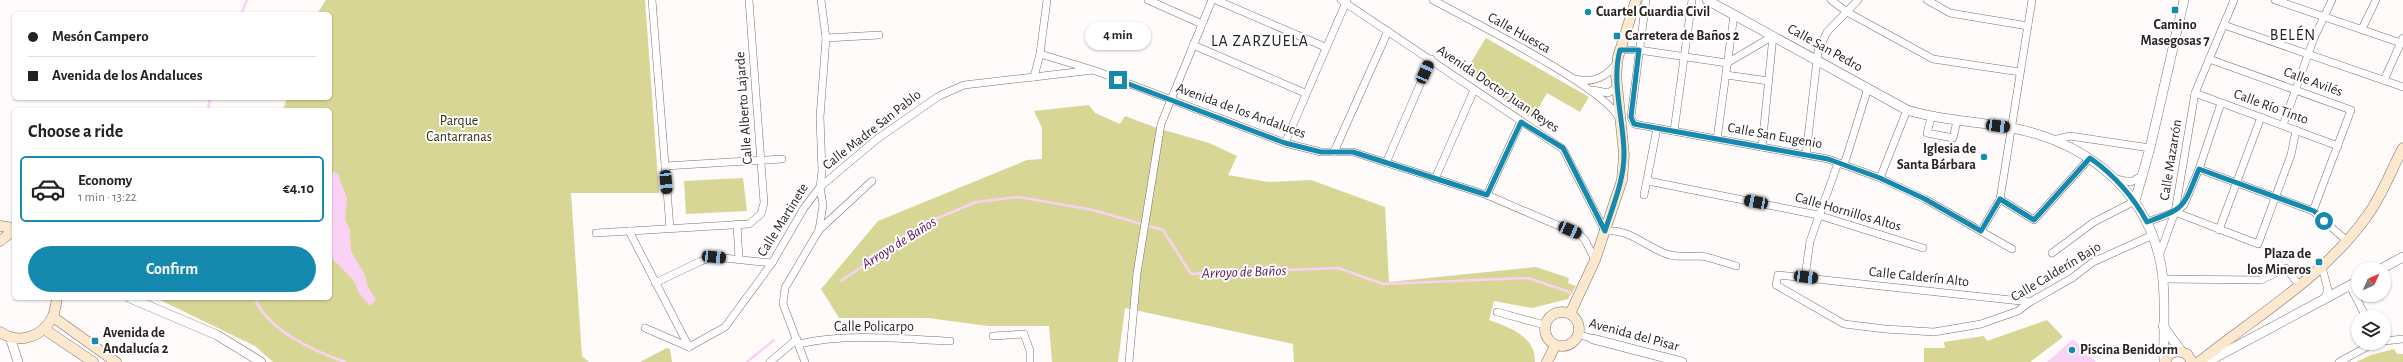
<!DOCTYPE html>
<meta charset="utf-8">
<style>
:root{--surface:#fff;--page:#f2f2f2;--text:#222;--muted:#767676;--line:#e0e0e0;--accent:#168aae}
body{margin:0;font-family:"Alegreya Sans",sans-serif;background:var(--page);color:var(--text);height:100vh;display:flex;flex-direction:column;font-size:15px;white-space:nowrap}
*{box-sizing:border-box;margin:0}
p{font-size:13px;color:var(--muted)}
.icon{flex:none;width:22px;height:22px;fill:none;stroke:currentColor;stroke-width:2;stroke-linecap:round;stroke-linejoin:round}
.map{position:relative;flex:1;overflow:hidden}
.details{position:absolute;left:12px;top:108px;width:320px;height:192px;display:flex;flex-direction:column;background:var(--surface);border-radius:6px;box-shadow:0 1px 3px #0004}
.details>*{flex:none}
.guide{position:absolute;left:12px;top:12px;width:320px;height:88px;border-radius:6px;box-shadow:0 1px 3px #0004;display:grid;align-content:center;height:88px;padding:0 16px;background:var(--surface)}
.needle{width:26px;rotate:45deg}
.fabs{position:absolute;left:2351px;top:262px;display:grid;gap:8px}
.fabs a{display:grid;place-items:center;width:40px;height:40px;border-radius:50%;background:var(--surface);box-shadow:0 1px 3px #0004;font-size:20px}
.end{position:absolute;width:18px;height:18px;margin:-9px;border:5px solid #168aae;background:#fff;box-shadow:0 0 0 2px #fff}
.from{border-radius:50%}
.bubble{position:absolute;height:28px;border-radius:14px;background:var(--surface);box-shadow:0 1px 3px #0004;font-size:13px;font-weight:700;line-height:28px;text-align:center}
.car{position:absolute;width:12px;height:24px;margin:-12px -6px;border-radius:5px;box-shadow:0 0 3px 1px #0007;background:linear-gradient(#222 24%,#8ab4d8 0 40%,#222 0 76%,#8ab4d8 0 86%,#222 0)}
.guide b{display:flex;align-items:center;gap:14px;height:38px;font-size:15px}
.guide b+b{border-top:1px solid var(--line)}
.guide i{width:10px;height:10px;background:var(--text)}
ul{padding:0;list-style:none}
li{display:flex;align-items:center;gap:12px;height:66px;margin:0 8px 6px;padding:0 8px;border:2px solid var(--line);border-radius:6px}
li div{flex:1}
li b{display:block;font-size:15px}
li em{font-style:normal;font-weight:700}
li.current{border-color:var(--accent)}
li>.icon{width:36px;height:36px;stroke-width:1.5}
h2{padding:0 16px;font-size:18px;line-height:48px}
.primary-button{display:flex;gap:8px;margin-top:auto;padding:8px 16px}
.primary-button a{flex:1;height:46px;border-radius:24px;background:var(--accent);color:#fff;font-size:16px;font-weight:700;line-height:46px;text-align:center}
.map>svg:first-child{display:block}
.green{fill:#d8d694}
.water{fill:#fad2f6}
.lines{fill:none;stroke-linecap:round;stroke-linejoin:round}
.stream{stroke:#fad2f6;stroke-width:2.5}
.minor-casing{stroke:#7f6f6a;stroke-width:8}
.tertiary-casing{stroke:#7f6f6a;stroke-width:10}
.secondary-casing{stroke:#7f6f6a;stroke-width:11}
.minor{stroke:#fff;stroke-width:7}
.tertiary{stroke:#fff;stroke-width:9}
.secondary{stroke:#fce8ce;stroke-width:10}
.route{stroke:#168aae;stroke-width:5}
.poi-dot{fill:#168aae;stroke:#fff;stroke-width:1.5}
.labels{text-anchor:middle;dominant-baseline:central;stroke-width:4;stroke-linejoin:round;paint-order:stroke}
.poi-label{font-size:14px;font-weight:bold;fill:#282220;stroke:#fff;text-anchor:start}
.street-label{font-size:14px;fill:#282220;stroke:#fff}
.park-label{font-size:14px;fill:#31300a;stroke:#fff}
.water-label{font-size:15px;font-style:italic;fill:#61155f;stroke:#fff}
.quarter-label{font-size:16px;letter-spacing:1px;fill:#282220;stroke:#fff}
</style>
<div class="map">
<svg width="2403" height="362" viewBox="0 0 2403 362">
<rect width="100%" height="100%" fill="#fefbfa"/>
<!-- green -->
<g class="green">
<polygon points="326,0 645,0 659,193 571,193 582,356 589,362 273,362 255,346 156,298 330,298 330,110 283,110 287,98 330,98 330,14 317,14"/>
<polygon points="1486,38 1589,97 1580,112 1547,93 1532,119 1465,72"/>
<path d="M1089 105 1095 113 1120 124 1125 116 1157 128 1209 143 1237 156 1228 175 1268 182 1311 180 1385 207 1389 282 1536 267 1569 278 1568 283 1576 286 1568 299 1532 308 1494 301 1489 320C1508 327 1536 336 1535 362H1294L1293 344 1125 308 1118 362H1052L1049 326H988L928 318H839L821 289 878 221 1027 160 1042 159V128L1034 111Z"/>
<polygon points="743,178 747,211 686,214 684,181"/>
<polygon points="2047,320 2063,337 2030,362 1924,362 1924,348 1945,348 1944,342 1984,336 1987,341"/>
<polygon points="667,348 670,349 672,362 640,362"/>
<polygon points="2394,349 2397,354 2403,354 2403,362 2356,362 2371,355"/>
</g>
<!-- water -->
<g class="water">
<polygon points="334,172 338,174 347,199 345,220 350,230 351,251 365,275 367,285 376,300 370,306 359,293 354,281 330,256 330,174"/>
<polygon points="2073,339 2096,362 2047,362"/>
</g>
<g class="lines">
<!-- stream -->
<g class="stream">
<polyline points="241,14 247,0"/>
<polyline points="208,110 210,98"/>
<polyline points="841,281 926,223 976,202 1019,197 1093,210 1163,230 1191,274 1338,268 1383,284 1528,278 1572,293"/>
<path d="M255 298C265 329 316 352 345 362"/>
<polyline points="747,362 774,340"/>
</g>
<!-- minor casing -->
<g class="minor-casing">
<g id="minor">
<polyline points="652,0 670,228"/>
<polyline points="1148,0 1202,24"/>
<polyline points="1216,0 1325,47"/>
<path d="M1341 0 1563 149 1605 231C1627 228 1644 245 1664 253 1675 258 1689 256 1700 256 1711 257 1725 263 1736 266"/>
<path d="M1433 0C1469 20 1603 86 1619 118"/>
<polyline points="1646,0 1631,117 1634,124 1828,159 1880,178 1925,199 2012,249"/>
<polyline points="1831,0 1847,12 1933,59 2020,72"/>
<polyline points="1927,0 1950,13 2028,26"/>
<polyline points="2275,0 2401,43"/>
<polyline points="2224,25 2403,87"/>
<polyline points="2362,29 2376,0"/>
<polyline points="826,38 879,35"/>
<polyline points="1193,45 1305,93"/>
<polyline points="1620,50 1639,50 1727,63 1773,36"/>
<polyline points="1040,54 1047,0"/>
<polyline points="2209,59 2351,110 2313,211"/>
<polyline points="1093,70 1034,77 1040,54 1093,70 1285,143 1321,152 1353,152 1487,195 1580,235 1585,240 1595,260"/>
<polyline points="1726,75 1769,81"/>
<path d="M1576 79C1593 84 1607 76 1617 63"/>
<polyline points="2384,80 2403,38"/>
<polyline points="1593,90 1608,93 1618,87"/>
<polyline points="2195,93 2338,146"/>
<polyline points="1931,118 1927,133 1953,138 1957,121"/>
<polyline points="2283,125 2314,38 2332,0"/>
<polyline points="1674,131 1692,0"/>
<polyline points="1717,139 1734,15"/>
<polyline points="2053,140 2070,136 2150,148"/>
<polyline points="1285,143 1347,0"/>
<polyline points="1762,147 1773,36"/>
<polyline points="1334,152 1388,31"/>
<polyline points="1806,155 1818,51 1827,32 1858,0"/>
<polyline points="1386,163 1431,59"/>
<polyline points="1844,165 1868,88"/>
<polyline points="665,166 782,159"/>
<polyline points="2199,169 2313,211 2347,241"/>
<polyline points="1880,178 1907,110"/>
<polyline points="1435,179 1474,90"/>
<polyline points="2116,179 2131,182 2143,175"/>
<polyline points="1648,181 1818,215 1923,248"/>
<polyline points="1487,195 1521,121"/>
<polyline points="1644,195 1657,128"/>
<polyline points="2000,199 2034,220 2090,158"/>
<polyline points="2175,212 2258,244 2291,155 2296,130"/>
<polyline points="2147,222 2175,212 2184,205 2199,169 2221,103"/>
<polyline points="737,224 739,259"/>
<polyline points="819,230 823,205 820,187 877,139 939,96 964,85 1034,77"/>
<polyline points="2219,230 2261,117"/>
<polyline points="629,231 689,347"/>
<polyline points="1981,231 2000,199 2032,0"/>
<polyline points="596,233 749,224 761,214 764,203 749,0"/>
<polyline points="2052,253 2094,222 2135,201"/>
<polyline points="2159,256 2175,212 2195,93 2234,0"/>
<polyline points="2322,267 2328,290 2324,299"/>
<polyline points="1805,277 1810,241 1838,163"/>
<polyline points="2162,279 2261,280 2286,268 2299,285"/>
<polyline points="655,283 701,261 714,257 772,263"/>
<polyline points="2350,286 2366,317"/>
<polyline points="2030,302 1778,275 1776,285 1844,324 1885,329 1934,332 1981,324 2018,311 2030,302 2072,278 2093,262 2153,235"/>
<polyline points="1497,312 1545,325"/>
<polyline points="645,328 689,347"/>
<polyline points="1578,334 1593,339"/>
<polyline points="993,336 1024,334 1030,351 1030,362"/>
<polyline points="2384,341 2403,339"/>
<path d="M799 344C847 333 901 339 950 341"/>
<polyline points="689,347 725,327 772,263 804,208 820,187 822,172 820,117 826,38 821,0"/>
<polyline points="770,362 797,339"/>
<polyline points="805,362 783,304 785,288 819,230 872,181"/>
<polyline points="1129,362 1137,273 1161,124 1212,0"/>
<polyline points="2339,362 2374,343"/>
</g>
</g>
<!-- tertiary casing -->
<g class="tertiary-casing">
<g id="tertiary">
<path d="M1707 0 1907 110C1942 121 1977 121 2012 128 2081 141 2142 185 2159 256 2167 286 2163 330 2164 362"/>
<polyline points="2135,201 2150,148 2184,0"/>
<polyline points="2381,269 2403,257"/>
<polyline points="130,298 217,335 261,362"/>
<polyline points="2163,326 2181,351"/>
<polyline points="10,337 18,362"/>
<polyline points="1593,339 1682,362"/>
<polyline points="2207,362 2358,281"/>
</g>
</g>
<!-- secondary casing -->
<g class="secondary-casing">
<g id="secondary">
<polyline points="0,226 14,228"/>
<polyline points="0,241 14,230"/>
<circle cx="1562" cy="329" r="17"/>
<polyline points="1570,314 1595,260 1622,180 1624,155 1616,75 1618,57 1636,0"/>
<polyline points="53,317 116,362"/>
<polyline points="44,329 93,362"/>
<path d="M0 332C19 345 43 337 53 316 55 311 56 304 57 298"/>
<polyline points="1547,362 1555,346"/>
<polyline points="2165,362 2169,354 2178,351 2187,354 2192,362"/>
<path d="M2199 362C2256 316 2324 277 2367 216 2382 196 2391 170 2403 148"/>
</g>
</g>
<!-- minor -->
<use href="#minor" class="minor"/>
<!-- tertiary -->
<use href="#tertiary" class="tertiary"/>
<!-- secondary -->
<use href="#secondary" class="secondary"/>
</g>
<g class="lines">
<!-- route -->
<path class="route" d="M1118 80 1285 143 1321 152H1353L1487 195 1521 122 1563 148 1605 231C1613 205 1624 181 1624 154 1624 120 1611 83 1620 50H1639L1631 117 1634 124 1828 159 1880 178 1925 199 1981 231 2000 199 2034 220 2090 158C2114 175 2133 196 2147 222 2187 208 2183 207 2199 169L2314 211 2324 221"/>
</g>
<!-- markers -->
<g class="poi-dot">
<rect x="2171" y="6" width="8" height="8" rx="2"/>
<circle cx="1588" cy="12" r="4"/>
<rect x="1613" y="32" width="8" height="8" rx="2"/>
<circle cx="1984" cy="157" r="4"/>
<rect x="2315" y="258" width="8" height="8" rx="2"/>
<rect x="91" y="337" width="8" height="8" rx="2"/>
<circle cx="2072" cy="350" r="4"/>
</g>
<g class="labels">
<!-- poi labels -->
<g class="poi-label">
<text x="1596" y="12">Cuartel Guardia Civil</text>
<text x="2175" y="25" text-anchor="middle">Camino<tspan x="2175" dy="16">Masegosas 7</tspan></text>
<text x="1625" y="36">Carretera de Baños 2</text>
<text x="1976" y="149" text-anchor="end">Iglesia de<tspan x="1976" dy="16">Santa Bárbara</tspan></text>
<text x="2311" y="254" text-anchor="end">Plaza de<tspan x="2311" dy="16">los Mineros</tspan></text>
<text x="103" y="333">Avenida de<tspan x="103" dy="16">Andalucía 2</tspan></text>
<text x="2080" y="350">Piscina Benidorm</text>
</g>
<!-- street labels -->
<g class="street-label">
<text transform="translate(1519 33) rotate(29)">Calle Huesca</text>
<text transform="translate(1825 48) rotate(29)">Calle San Pedro</text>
<text transform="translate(2313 82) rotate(20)">Calle Avilés</text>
<text transform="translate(1498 89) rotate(34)">Avenida Doctor Juan Reyes</text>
<text transform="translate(2271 107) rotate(20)">Calle Río Tinto</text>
<text transform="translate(744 108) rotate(-94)">Calle Alberto Lajarde</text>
<text transform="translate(1241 111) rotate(20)">Avenida de los Andaluces</text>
<text transform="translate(872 130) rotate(-38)">Calle Madre San Pablo</text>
<text transform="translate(1775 136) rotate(10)">Calle San Eugenio</text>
<text transform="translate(2171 160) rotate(-81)">Calle Mazarrón</text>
<text transform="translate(1848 212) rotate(16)">Calle Hornillos Altos</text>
<text transform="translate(783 220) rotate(-58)">Calle Martinete</text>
<text transform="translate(2056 272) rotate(-31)">Calle Calderín Bajo</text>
<text transform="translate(1919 277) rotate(6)">Calle Calderín Alto</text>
<text x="874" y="327">Calle Policarpo</text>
<text transform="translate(1634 335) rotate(15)">Avenida del Pisar</text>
</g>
<!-- park labels -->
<g class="park-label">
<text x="459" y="121">Parque<tspan x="459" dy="16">Cantarranas</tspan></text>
</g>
<!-- water labels -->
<g class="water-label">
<text transform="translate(899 243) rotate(-32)">Arroyo de Baños</text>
<text transform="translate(1244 272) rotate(-2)">Arroyo de Baños</text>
</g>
<!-- quarter labels -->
<g class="quarter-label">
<text x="2293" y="35">BELÉN</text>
<text x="1260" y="41">LA ZARZUELA</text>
</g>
</g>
</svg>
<div class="fabs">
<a><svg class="needle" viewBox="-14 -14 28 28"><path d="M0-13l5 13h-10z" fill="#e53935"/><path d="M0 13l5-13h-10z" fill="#767676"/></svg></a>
<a><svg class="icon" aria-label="layers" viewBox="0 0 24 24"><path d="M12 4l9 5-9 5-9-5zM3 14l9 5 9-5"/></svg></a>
</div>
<i class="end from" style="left:2324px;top:221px"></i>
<i class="end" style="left:1118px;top:80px"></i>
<div class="bubble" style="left:1085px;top:22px;width:66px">4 min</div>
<i class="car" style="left:1425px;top:72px;rotate:24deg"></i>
<i class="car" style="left:1998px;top:126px;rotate:97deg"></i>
<i class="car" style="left:666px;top:182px;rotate:175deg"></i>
<i class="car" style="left:1756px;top:202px;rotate:281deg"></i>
<i class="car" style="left:1570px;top:230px;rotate:114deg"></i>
<i class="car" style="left:714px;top:257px;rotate:95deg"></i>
<i class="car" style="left:1806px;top:277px;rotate:97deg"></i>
<div class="guide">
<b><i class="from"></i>Mesón Campero</b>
<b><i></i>Avenida de los Andaluces</b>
</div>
<section class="details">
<h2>Choose a ride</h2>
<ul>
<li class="current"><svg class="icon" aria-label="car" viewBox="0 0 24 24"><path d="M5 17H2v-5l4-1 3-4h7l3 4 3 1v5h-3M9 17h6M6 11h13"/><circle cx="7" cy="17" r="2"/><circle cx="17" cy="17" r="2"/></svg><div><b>Economy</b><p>1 min · 13:22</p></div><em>€4.10</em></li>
</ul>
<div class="primary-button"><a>Confirm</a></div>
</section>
</div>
